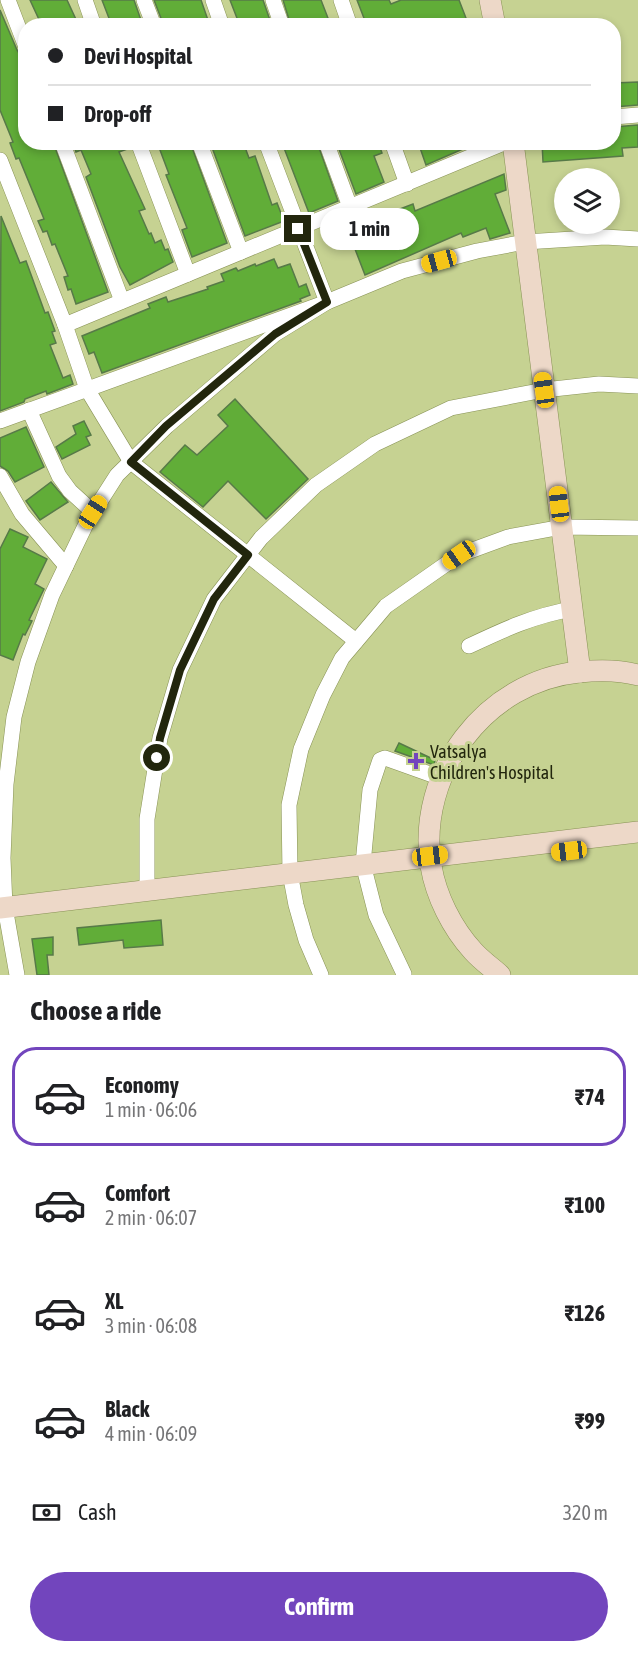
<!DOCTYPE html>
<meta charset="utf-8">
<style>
:root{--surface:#fff;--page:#f2f2f2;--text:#202124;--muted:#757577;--line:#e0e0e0;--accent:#7245bd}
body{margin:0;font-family:"Asap Condensed",sans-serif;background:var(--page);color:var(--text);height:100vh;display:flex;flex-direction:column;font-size:22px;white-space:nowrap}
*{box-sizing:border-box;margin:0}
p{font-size:20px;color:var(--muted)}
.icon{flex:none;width:33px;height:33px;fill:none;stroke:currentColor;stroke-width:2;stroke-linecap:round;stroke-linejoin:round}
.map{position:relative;height:975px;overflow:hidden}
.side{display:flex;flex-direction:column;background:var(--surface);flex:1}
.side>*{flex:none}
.banner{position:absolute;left:18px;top:18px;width:603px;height:132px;border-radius:24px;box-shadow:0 3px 9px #0003;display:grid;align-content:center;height:132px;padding:0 30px;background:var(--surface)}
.buttons{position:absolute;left:554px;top:168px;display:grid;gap:12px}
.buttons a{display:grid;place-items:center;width:66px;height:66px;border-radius:50%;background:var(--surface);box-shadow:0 3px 9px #0003;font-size:30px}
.end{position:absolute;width:27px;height:27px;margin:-14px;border:8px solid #22260d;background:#fff;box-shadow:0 0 0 3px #fff}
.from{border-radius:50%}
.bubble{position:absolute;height:42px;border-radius:21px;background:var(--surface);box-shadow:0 3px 9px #0003;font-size:20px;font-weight:700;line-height:42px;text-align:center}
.car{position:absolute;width:18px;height:36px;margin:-18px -9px;border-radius:8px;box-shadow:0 0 4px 2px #0007;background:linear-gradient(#f5c518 24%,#345 0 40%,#f5c518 0 76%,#345 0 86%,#f5c518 0)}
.banner b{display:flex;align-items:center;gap:21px;height:57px;font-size:22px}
.banner b+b{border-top:2px solid var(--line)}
.banner i{width:15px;height:15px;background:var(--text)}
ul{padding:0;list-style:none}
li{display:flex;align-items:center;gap:18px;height:99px;margin:0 12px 9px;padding:0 18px;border:3px solid transparent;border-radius:24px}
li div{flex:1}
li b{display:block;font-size:22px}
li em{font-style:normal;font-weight:700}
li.active{border-color:var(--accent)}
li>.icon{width:54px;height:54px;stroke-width:1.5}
h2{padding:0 30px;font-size:27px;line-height:72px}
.pay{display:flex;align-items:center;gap:15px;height:66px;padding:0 30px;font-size:22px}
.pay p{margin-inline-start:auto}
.cta{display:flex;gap:12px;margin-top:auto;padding:12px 30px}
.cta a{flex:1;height:69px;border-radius:36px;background:var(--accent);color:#fff;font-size:24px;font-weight:700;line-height:69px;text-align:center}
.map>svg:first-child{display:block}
.building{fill:#61ad38;stroke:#577a48;stroke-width:1.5}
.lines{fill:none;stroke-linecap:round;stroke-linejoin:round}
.street-casing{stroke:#889255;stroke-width:16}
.secondary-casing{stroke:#889255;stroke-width:22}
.street{stroke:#fff;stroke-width:15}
.secondary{stroke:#edd8c8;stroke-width:21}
.route{stroke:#22260d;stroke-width:8}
.poi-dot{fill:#7245bd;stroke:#c6d292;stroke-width:2}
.labels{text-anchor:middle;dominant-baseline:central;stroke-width:6;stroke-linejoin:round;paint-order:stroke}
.poi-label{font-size:18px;fill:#22260d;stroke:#c6d292;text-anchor:start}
</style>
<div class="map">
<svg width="638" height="975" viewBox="0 0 638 975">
<rect width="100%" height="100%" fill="#c6d292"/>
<!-- building -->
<g class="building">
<polygon points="30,0 67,0 79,26 42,26"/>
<polygon points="102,0 134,0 143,26 112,26"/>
<polygon points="154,0 201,0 210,26 164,26"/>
<polygon points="230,0 263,0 272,26 240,26"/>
<polygon points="283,0 321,0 331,26 291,26"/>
<polygon points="357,0 389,0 391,4 401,0 459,0 469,26 367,26"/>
<polygon points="0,10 17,50 20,55 26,57 26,142 53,142 108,292 76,304 71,289 68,290 64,277 68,276 55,244 52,245 47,231 43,232 38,221 44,219 19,158 16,159 10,143 13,142 0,110"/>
<polygon points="638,82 638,105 614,107 614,83"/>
<polygon points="638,125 638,147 622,148 623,156 543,162 542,142 614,142 614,127"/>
<polygon points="73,142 129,142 130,148 119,152 145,209 139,211 149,234 151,233 155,243 161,240 165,250 168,249 173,262 130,285 120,267 86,177 91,174 81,150 76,152"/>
<polygon points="157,142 190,142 227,243 192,257 182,230 187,228 166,175 169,174"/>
<polygon points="210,142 243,142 249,158 255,156 272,205 277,203 284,221 245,236"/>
<polygon points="297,142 317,142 338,201 309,213 284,148"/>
<polygon points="340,142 378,142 382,153 374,156 384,182 356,194 337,144"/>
<polygon points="418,142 479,142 426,165"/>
<polygon points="504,174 506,190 495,194 510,233 490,239 486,228 463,237 461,233 365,275 350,236 382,224 379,217 413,204 415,211"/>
<polygon points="1,216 20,263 26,261 45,313 48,312 55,331 52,332 56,343 50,345 63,378 70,375 73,384 47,394 46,391 25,399 24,402 0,411"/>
<polygon points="274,259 278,268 290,264 299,287 306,284 310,295 300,299 301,301 102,373 94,352 89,354 82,336 150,308 148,304 166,297 168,302 208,289 207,287 224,281 221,274 236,268 238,271 255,264 256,266"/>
<polygon points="235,399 308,479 266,519 228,481 203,507 160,472 185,445 197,455 228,426 218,415"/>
<polygon points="84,421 91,435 86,437 90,445 62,459 56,447 76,434 73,426"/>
<polygon points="26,427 44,467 15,482 8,471 0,466 0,438"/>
<polygon points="51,482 68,502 40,520 26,501"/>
<polygon points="10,529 28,537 23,547 47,559 35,584 44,589 29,620 32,621 25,635 23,634 13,660 0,655 0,549"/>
<polygon points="399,743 435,760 434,765 395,751"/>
<polygon points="161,920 163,945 124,948 123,940 79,945 77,928"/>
<polygon points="53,937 53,955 47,955 49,975 37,975 32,939"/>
</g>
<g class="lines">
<!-- street casing -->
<g class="street-casing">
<g id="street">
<polyline points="8,0 26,47"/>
<polyline points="85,0 94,26"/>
<polyline points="144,0 154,26"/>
<polyline points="213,0 222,26"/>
<polyline points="273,0 282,26"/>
<polyline points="341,0 350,26"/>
<polyline points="614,117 638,115"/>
<polyline points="62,142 122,301"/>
<polyline points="138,142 188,274"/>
<polyline points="199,142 241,252"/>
<polyline points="326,142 350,207"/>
<polyline points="392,142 407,184"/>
<polyline points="0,160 65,325 87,389 131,462 356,641"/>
<polyline points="65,325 506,142"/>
<polyline points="29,410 59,476 70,491 93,512"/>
<polyline points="0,421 327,302 266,142"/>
<polyline points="0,476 22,514 66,566"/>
<path d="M469 646C505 629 533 616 572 609"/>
<polyline points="147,890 147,819 160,738 180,670 214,599 261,538 316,485 375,444 451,408 544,390 599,384 638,386"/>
<polyline points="404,974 376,915 363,864 370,790 380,760 385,758 441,778"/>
<polyline points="17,975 5,907 3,858 6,784 14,717 28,662 52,595 87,522 117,475 167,426 275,334 327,302 402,271 477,251 525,242 605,237 638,239"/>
<polyline points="321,975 306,940 296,905 290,873 289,805 301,749 323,695 342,658 386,606 459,555 508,537 562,527 638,528"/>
</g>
</g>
<!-- secondary casing -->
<g class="secondary-casing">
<g id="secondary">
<polyline points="490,0 495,26"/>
<polyline points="513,142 580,672"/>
<polyline points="0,908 638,832"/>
<path d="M500 975C491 967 481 960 473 951 452 928 436 896 431 866 416 773 486 681 579 672 598 670 620 670 638 675"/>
</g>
</g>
<!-- street -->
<use href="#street" class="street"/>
<!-- secondary -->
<use href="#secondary" class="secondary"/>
</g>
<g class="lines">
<!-- route -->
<polyline class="route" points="157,758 160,738 180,670 214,599 248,555 131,462 166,426 275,334 327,302 298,229"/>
</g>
<!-- markers -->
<path class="poi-dot" d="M413 752h6v6h6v6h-6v6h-6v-6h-6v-6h6z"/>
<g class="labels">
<!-- poi labels -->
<g class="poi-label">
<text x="430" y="751">Vatsalya<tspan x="430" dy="21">Children's Hospital</tspan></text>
</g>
</g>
</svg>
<div class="buttons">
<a><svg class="icon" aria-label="layers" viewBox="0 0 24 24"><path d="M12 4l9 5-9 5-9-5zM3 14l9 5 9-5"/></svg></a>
</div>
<i class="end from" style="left:157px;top:758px"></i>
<i class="end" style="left:298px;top:229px"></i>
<div class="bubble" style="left:320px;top:208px;width:99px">1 min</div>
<i class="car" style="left:439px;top:261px;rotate:255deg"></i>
<i class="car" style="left:544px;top:390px;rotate:352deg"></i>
<i class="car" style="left:559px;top:504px;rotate:353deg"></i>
<i class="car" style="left:93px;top:512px;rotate:33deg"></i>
<i class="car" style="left:459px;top:555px;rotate:235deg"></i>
<i class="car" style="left:569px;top:851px;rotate:263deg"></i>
<i class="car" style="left:430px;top:856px;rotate:83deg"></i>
<div class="banner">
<b><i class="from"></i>Devi Hospital</b>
<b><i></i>Drop-off</b>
</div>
</div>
<section class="side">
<h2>Choose a ride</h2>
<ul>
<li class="active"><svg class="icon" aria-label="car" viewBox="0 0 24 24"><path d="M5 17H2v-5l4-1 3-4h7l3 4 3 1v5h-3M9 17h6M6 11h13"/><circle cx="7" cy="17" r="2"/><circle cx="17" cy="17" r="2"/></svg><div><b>Economy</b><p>1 min · 06:06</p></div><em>₹74</em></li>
<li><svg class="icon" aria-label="car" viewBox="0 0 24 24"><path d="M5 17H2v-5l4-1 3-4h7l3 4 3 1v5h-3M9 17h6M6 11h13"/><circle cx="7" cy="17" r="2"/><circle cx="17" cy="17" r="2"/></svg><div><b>Comfort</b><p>2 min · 06:07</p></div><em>₹100</em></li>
<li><svg class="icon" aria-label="car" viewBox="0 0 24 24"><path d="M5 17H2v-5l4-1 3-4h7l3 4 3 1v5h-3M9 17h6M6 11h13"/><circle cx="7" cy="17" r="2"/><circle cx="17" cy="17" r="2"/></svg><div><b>XL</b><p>3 min · 06:08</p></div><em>₹126</em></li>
<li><svg class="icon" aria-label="car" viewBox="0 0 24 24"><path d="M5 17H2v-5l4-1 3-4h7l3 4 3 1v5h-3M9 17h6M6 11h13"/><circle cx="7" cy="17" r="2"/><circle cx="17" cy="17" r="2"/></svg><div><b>Black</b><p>4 min · 06:09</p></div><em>₹99</em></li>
</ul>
<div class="pay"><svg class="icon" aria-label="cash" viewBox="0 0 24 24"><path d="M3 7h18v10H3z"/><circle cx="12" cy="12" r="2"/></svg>Cash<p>320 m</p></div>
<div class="cta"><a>Confirm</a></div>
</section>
